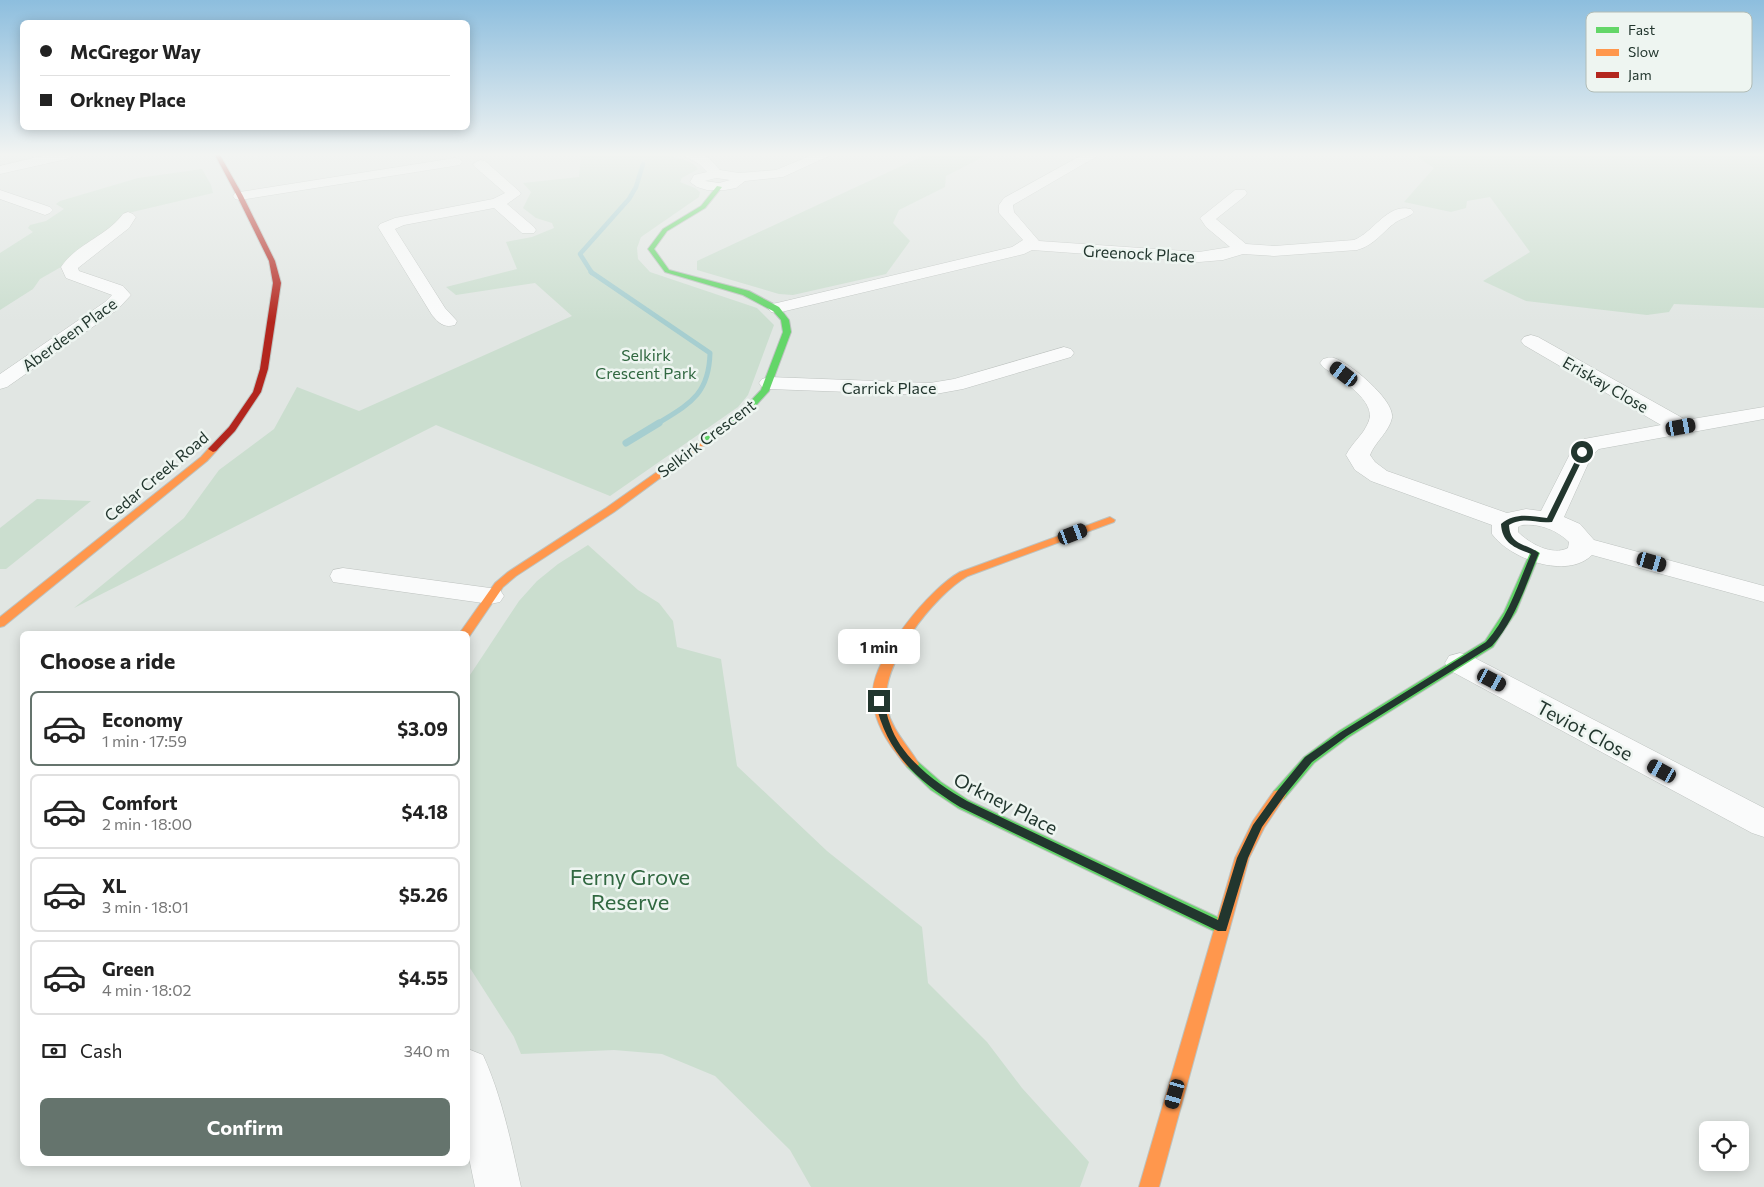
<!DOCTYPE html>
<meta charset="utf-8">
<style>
:root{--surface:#fff;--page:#f6f6f6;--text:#222;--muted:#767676;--line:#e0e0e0;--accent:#65746d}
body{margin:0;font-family:Commissioner,sans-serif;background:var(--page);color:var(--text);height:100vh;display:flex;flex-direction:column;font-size:19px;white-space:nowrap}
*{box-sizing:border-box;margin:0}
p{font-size:16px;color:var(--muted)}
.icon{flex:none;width:28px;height:28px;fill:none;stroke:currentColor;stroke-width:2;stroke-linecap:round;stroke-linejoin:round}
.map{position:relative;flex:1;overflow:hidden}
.details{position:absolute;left:20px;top:631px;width:450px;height:535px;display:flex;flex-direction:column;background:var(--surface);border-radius:8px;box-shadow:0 2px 12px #0003}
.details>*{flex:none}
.banner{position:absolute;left:20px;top:20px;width:450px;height:110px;border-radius:8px;box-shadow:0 2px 12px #0003;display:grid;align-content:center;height:110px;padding:0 20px;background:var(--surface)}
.controls{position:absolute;left:1699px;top:1121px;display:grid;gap:10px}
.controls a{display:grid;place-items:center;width:50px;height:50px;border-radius:8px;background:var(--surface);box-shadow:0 2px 12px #0003;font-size:25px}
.end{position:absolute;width:22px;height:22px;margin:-11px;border:6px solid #22362e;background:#fff;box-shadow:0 0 0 2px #fff}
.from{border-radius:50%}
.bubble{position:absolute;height:35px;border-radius:8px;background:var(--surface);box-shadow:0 2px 12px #0003;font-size:16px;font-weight:700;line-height:35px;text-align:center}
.car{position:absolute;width:15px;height:30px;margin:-15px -8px;border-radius:6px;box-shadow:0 0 4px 1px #0007;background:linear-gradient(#222 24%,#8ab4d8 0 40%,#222 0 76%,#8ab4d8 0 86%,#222 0)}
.banner b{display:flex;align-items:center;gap:18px;height:48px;font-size:19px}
.banner b+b{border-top:1px solid var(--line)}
.banner i{width:12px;height:12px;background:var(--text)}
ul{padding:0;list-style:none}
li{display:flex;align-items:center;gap:15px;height:75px;margin:0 10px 8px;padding:0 10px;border:2px solid var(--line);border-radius:8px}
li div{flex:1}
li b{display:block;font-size:19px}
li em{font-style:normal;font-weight:700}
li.active{border-color:var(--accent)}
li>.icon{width:45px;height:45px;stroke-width:1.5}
h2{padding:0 20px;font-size:22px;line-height:60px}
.pay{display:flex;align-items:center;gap:12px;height:55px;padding:0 20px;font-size:19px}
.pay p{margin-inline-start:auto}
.primary-button{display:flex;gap:10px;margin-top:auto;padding:10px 20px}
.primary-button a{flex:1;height:58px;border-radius:8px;background:var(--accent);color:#fff;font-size:20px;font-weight:700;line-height:58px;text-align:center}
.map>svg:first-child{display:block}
.green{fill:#cbdecf}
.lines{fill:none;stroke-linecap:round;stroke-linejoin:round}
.stream-far2{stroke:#a6ced0;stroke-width:4.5}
.stream-far1{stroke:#a6ced0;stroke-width:5}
.stream{stroke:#a6ced0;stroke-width:7}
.street-casing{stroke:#bec3c0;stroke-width:1}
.fast-casing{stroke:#bdc3c0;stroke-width:2}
.slow-casing{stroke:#bdc3c0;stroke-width:2}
.jam-casing{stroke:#bdc3c0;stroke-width:2}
.street{fill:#fafbfb;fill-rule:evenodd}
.fast{fill:#63d668;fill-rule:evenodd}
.slow{fill:#ff974d;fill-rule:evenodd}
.jam{fill:#b3261e;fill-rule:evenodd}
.route{fill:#22362e}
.labels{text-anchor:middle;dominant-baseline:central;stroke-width:5;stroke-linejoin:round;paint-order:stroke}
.far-street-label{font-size:16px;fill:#22362e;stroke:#eef5f1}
.far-park-label{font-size:16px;fill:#316841;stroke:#eef5f1}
.street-label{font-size:19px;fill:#22362e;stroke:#eef5f1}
.near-park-label{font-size:22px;fill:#316841;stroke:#eef5f1}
.key{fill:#eef5f1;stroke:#b1bcb6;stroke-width:1}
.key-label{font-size:14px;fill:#22362e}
</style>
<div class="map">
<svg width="1764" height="1187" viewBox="0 0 1764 1187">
<rect width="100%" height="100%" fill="#e1e6e3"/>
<!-- green -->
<g class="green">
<path d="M581 155C605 155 686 148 698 169L682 178 680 182 695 188 700 192 699 197 641 237 637 248 638 259 650 272 757 308 774 325 748 395 738 407 610 496 436 425 74 608 184 518 219 470 274 429 297 387 359 411 572 316 535 283 456 295 446 287 517 269 506 242 532 237 554 228 552 223 536 218 523 208 531 192 523 183 579 177Z"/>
<polygon points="1415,155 1764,155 1764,308 1674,304 1669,312 1647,315 1526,301 1483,281 1530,252 1490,197 1467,201 1466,208 1451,212 1404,202 1434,168"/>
<polygon points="923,156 987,155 946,176 945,187 899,210 893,223 910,241 886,274 793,295 779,294 697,270 697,261"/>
<polygon points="202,169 211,185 213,193 124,214 113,226 61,267 40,279 33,289 0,310 0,253 33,232 28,228 30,225 46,221 64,209 56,204 60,201 138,178"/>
<polygon points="37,499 91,501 6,569 0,569 0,528"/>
<polygon points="588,545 638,590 659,603 673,621 677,647 721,659 737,766 827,851 922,927 928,983 987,1042 1022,1088 1089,1162 1080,1187 811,1187 790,1150 715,1076 662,1054 614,1050 521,1054 514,1037 468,965 468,678 519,601 537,581 558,564"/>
</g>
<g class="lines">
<!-- stream-far2 -->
<polyline class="stream-far2" points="592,273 580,254 629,199 636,187 643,164"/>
<!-- stream-far1 -->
<path class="stream-far1" d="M591 272 710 353C709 395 689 404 657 424"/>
<!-- stream -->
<polyline class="stream" points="626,443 659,423"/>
<!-- street casing -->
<g class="street-casing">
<g id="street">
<polygon points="46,155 72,155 71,158 0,174 0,166"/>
<path d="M683 155H702L709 158 720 170 739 173 776 170 812 155H831L783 177 745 181 736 188 725 190H707L697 187 690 182 694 175 707 172 699 164ZM716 178 730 180 719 183 705 181Z"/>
<path d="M1082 155H1099L1013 205 1014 212 1039 241 1199 252 1230 247 1206 227 1200 218 1235 190H1245L1247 193 1245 196 1216 219 1246 244 1274 246 1354 240C1374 232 1387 203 1411 209L1414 212C1410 217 1402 218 1396 222 1382 232 1375 245 1357 250L1274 256 1243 254 1223 260 1199 262 1032 250 1024 254 777 313 771 312 768 308 771 304 777 303 1012 247 1023 240 999 213V205L1004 198Z"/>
<polygon points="455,158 460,159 462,162 460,165 240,200 235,199 233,196 235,193 240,192"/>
<path d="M480 160 485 161 519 191 521 194 507 204 534 227 536 230 534 233H522L494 208 404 225 395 229 445 308 457 321 455 325C443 328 439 323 432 315L378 227 380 224 395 218 493 199 505 193 475 167 473 164Z"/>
<polygon points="0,190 50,207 53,210 50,213 45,215 0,199"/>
<path d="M128 212 133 214 136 217 129 228 78 268 79 271 123 286 131 295 117 310 7 387 0 389V374L105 302 112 295 66 278 61 267C76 244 107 236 123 214Z"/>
<path d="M1531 335 1538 337 1686 420 1764 407V419L1599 449 1592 455 1564 517 1580 524 1594 540 1764 586V602L1592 555C1567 580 1510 559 1492 534V525L1371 481 1355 470 1346 455C1352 443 1363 435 1368 423 1379 401 1338 378 1323 367L1320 363 1323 359C1327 358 1330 357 1334 358 1350 363 1395 400 1392 418 1389 432 1375 442 1370 455L1375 462 1387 471 1507 513 1526 509 1541 511 1571 452 1584 439 1661 425 1524 345 1521 341 1524 337ZM1522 525C1539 523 1557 530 1569 542L1568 548C1552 556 1530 544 1518 532V527Z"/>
<polygon points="1064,347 1071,349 1074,353 1071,357 963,389 930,395 769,389 762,387 759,383 762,379 769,377 930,383 954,379"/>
<polygon points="343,568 490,588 500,590 504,596 500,602 490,604 333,582 330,576 333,570"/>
<polygon points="1460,653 1471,656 1764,808 1764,837 1752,833 1449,670 1445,663 1449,656"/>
<path d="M468 1049 483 1055C502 1097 511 1142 521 1187H475L468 1153Z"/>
</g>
</g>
<!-- fast casing -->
<g class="fast-casing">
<g id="fast">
<polygon points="717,186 722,187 705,208 667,231 654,249 669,270 749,291 779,307 789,320 791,332 769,391 750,412 702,446 697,443 699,441 744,408 761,390 783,332 781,320 773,311 743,295 665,272 648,249 663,229 701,206"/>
<polygon points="1535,550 1540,553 1516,612 1493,647 1349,737 1314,763 1284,799 1279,800 1274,799 1272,795 1274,791 1304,757 1339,731 1485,641 1504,612 1530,553"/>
<polygon points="912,759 917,761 941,782 968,800 1228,922 1230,927 1228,932 1222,934 1216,932 958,808 931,790 907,767 905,764 907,761"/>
</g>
</g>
<!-- slow casing -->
<g class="slow-casing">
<g id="slow">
<polygon points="702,440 707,443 705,445 614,512 516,576 503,587 469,637 468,637 468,634 459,634 495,583 508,572 606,508"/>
<polygon points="213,446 218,449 207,461 4,626 0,627 0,617 201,457 210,447"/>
<path d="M1110 517 1115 520 1114 522 968 576C934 595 878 666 887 708 892 731 908 745 919 764L917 767C906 771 903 761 897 754 883 736 871 714 873 690 876 655 929 589 960 572Z"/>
<polygon points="1279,790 1284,791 1286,795 1264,828 1249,858 1159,1187 1139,1187 1235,858 1253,821 1274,791"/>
</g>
</g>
<!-- jam casing -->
<g class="jam-casing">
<polygon id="jam" points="215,155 220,155 243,196 275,261 281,283 268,369 261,392 235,431 216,451 213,452 208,449 229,427 253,392 260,369 273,283 269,261 237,196"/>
</g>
<!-- street -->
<use href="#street" class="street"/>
<!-- fast -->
<use href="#fast" class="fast"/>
<!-- slow -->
<use href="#slow" class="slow"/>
<!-- jam -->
<use href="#jam" class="jam"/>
</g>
<!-- sky -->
<linearGradient id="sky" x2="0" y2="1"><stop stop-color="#8dbede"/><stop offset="0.48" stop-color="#f2f4f2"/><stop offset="1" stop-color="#f2f4f2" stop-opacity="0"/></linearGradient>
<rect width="1764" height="322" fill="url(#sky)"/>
<!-- route -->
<path class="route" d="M1580 451 1586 452 1552 522C1534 524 1526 516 1509 525 1510 546 1526 543 1539 553 1526 585 1515 620 1492 646L1347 736 1312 762 1285 795 1262 827 1248 858 1226 931H1218L960 807C915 779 887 753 875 701L879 698 884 701C886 709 887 717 890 724 901 758 937 784 967 801L1218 920 1237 858 1253 825 1278 790 1305 757 1341 732 1486 642C1508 618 1518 584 1531 554 1515 548 1502 543 1501 524 1515 512 1530 516 1547 518Z"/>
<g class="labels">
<!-- far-street labels -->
<g class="far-street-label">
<text transform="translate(1139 253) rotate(3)">Greenock Place</text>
<text transform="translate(69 334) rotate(-36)">Aberdeen Place</text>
<text transform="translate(1606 384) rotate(30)">Eriskay Close</text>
<text x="889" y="387">Carrick Place</text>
<text transform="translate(706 438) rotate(-37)">Selkirk Crescent</text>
<text transform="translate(156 476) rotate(-40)">Cedar Creek Road</text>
</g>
<!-- far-park labels -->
<g class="far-park-label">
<text x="646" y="354">Selkirk<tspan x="646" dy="18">Crescent Park</tspan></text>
</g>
<!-- street labels -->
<g class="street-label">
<text transform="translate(1585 730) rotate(28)">Teviot Close</text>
<text transform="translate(1006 803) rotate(27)">Orkney Place</text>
</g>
<!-- near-park labels -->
<g class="near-park-label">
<text x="630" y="876">Ferny Grove<tspan x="630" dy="25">Reserve</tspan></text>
</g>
</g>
<!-- legend -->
<rect x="1586" y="12" width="166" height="80" rx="8" class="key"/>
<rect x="1596" y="27" width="23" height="6" fill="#63d668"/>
<rect x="1596" y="49" width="23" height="7" fill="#ff974d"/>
<rect x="1596" y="72" width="23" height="6" fill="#b3261e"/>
<g class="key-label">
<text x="1628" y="35">Fast</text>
<text x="1628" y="57">Slow</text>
<text x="1628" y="80">Jam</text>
</g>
</svg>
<div class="controls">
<a><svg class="icon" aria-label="locate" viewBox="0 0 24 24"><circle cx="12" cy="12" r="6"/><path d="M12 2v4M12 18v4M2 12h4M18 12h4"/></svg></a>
</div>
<i class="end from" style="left:1582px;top:452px"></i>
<i class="end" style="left:879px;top:701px"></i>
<div class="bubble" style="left:838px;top:629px;width:82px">1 min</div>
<i class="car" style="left:1344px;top:374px;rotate:307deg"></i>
<i class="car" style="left:1681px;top:427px;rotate:80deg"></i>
<i class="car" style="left:1073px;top:534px;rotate:69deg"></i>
<i class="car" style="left:1652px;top:562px;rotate:106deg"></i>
<i class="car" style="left:1492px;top:680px;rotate:118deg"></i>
<i class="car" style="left:1662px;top:771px;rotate:299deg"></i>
<i class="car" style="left:1175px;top:1094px;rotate:196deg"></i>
<div class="banner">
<b><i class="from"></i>McGregor Way</b>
<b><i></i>Orkney Place</b>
</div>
<section class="details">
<h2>Choose a ride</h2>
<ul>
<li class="active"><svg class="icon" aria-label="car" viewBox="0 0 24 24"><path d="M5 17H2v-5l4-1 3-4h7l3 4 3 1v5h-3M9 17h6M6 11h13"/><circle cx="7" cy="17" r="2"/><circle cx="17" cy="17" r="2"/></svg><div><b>Economy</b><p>1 min · 17:59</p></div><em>$3.09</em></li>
<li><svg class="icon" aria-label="car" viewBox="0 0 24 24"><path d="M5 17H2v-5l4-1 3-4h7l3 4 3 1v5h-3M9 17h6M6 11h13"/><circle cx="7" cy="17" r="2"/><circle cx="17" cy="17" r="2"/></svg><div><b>Comfort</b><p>2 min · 18:00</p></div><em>$4.18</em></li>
<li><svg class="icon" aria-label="car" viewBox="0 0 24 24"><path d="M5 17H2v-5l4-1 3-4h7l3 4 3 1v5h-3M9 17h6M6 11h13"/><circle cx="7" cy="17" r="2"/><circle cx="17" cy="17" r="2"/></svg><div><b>XL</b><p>3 min · 18:01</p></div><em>$5.26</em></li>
<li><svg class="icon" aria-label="car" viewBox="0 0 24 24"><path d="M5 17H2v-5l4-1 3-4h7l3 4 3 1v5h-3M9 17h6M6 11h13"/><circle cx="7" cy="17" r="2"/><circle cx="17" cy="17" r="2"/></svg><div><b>Green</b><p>4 min · 18:02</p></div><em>$4.55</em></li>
</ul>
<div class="pay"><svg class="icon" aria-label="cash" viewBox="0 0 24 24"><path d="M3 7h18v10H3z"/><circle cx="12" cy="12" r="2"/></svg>Cash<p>340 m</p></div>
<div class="primary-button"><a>Confirm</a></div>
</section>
</div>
